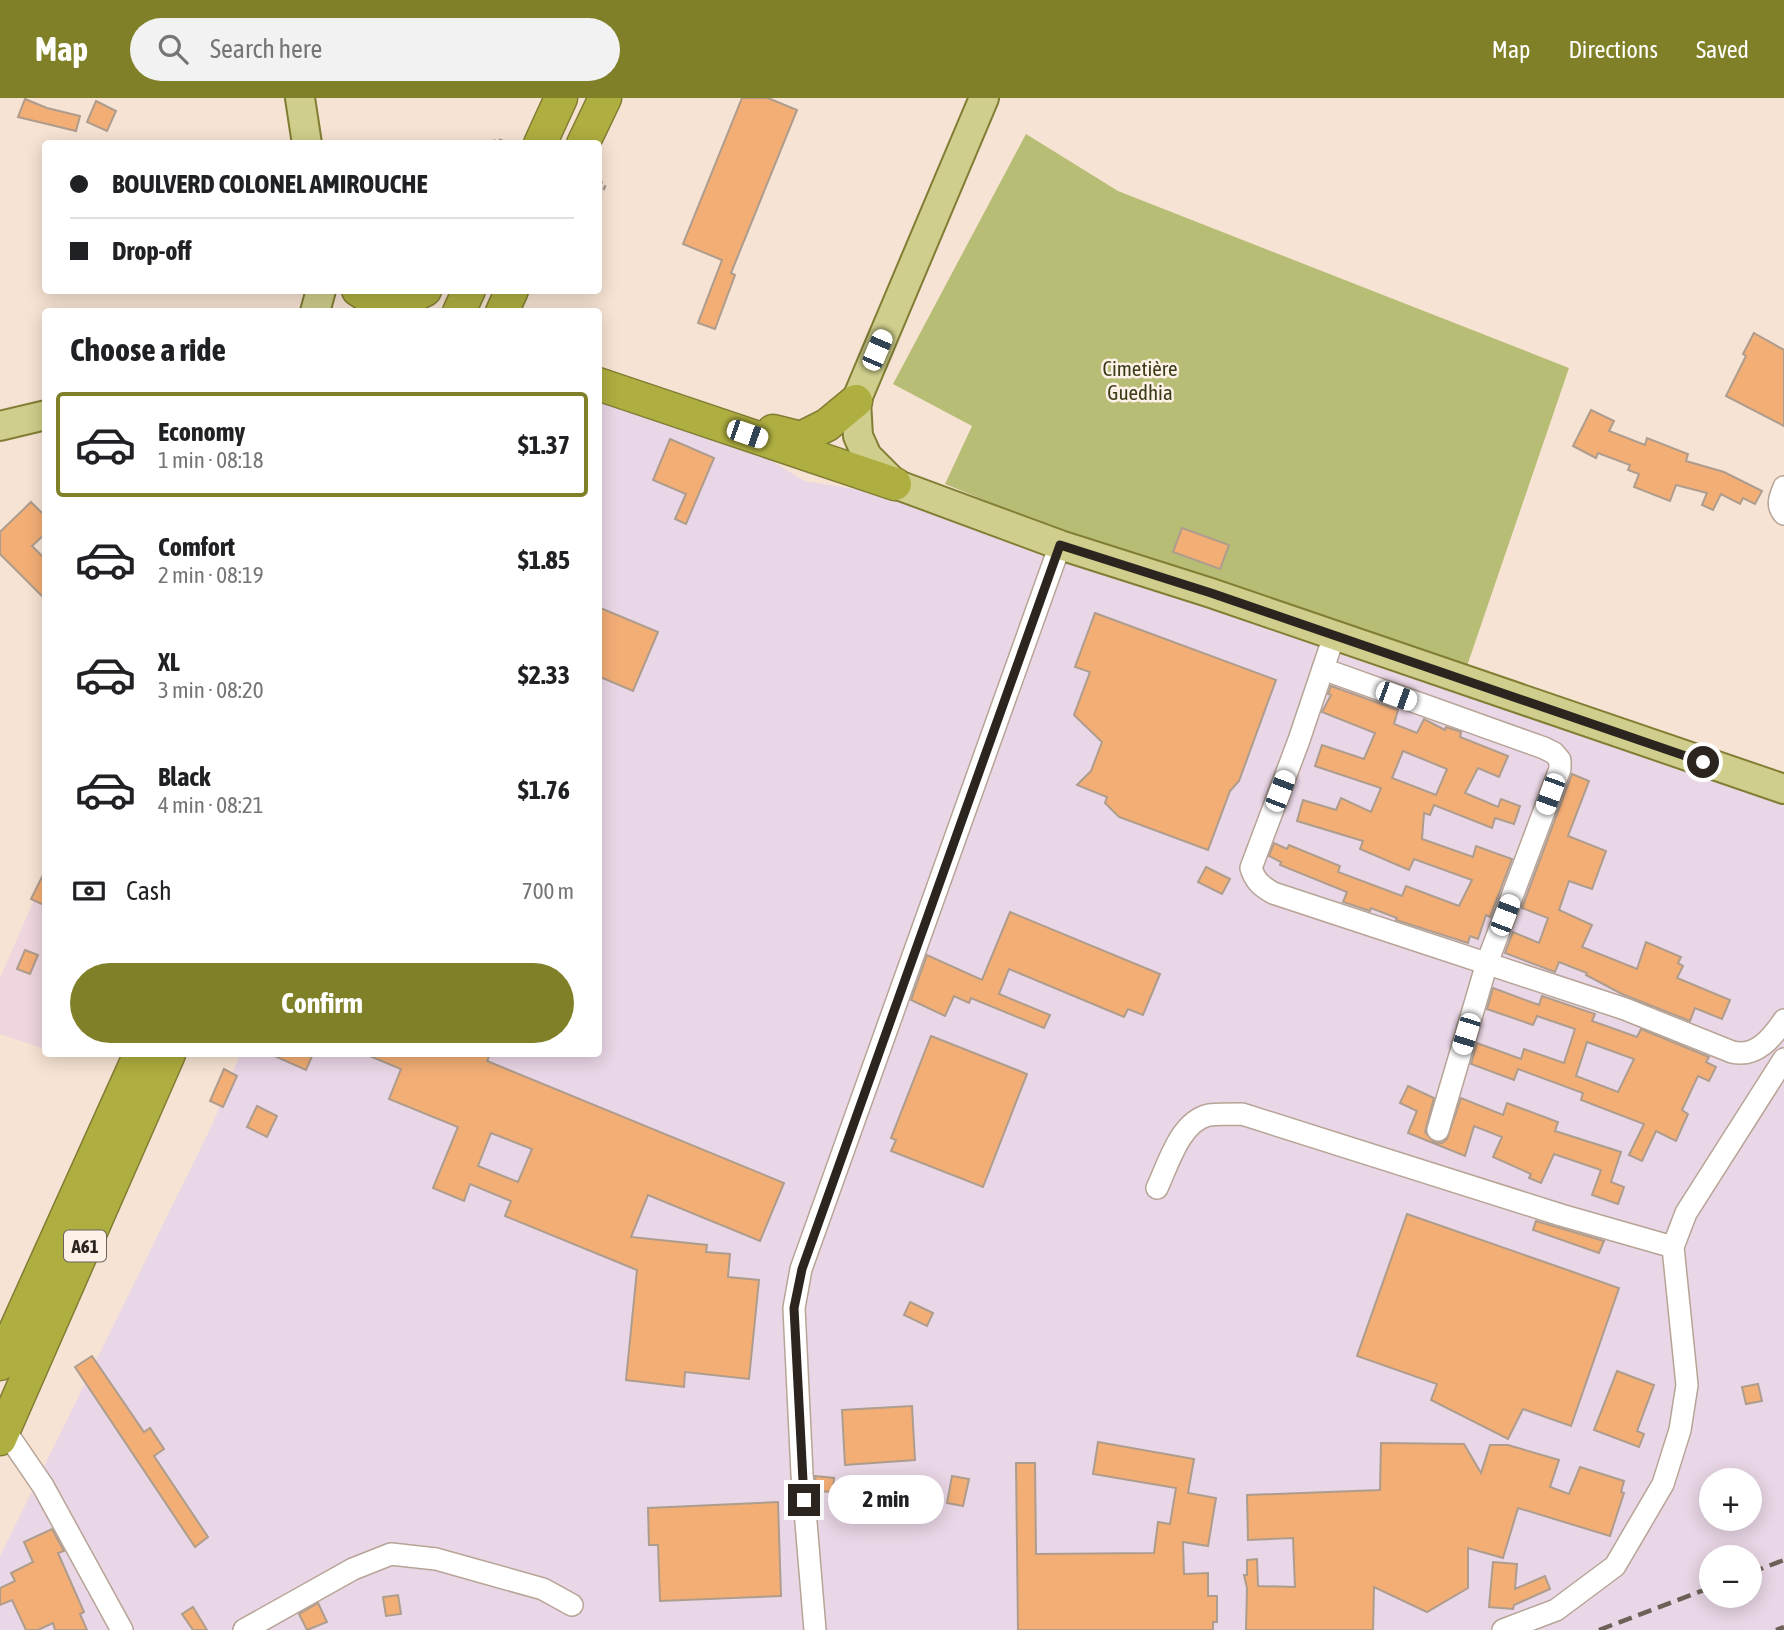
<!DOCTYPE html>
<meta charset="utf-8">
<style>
:root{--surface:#fff;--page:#f2f2f2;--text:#202124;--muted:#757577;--line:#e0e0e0;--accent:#808029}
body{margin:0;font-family:"Asap Condensed",sans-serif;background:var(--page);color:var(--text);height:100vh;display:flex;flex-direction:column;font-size:26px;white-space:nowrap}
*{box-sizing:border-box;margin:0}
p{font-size:23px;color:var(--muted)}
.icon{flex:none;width:38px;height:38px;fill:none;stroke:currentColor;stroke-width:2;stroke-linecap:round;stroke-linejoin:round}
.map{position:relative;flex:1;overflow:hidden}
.drawer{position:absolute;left:42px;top:210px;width:560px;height:749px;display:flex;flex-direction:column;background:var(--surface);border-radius:7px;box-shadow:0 4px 18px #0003}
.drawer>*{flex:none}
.guide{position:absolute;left:42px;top:42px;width:560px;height:154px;border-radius:7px;box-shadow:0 4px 18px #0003;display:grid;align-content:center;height:154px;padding:0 28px;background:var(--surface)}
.tools{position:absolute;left:1699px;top:1370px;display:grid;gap:14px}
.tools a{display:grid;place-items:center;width:63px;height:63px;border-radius:50%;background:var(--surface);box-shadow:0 4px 18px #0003;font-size:35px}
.end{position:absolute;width:32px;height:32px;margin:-16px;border:9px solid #2c251f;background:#fff;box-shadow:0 0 0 4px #fff}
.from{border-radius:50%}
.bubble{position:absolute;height:49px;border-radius:24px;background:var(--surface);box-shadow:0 4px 18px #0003;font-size:23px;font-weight:700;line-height:49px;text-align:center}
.car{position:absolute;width:21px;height:42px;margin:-21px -10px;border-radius:9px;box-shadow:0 0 5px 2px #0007;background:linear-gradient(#fff 24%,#345 0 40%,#fff 0 76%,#345 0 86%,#fff 0)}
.guide b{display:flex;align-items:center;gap:24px;height:66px;font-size:26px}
.guide b+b{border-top:2px solid var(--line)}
.guide i{width:18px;height:18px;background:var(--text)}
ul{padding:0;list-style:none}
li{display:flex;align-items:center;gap:21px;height:105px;margin:0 14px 10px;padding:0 14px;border:4px solid transparent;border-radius:7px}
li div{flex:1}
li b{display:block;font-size:26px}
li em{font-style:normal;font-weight:700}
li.selected{border-color:var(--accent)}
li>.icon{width:63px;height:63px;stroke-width:1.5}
h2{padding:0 28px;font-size:32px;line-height:84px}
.pay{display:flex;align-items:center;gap:18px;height:77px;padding:0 28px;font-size:26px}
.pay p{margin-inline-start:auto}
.cta{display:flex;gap:14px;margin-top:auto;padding:14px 28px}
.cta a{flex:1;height:80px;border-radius:42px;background:var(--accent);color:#fff;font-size:28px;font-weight:700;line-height:80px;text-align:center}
header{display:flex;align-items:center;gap:42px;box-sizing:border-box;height:98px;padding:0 35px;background:var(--accent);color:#fff}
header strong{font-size:33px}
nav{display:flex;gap:38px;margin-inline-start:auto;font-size:24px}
.search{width:490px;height:63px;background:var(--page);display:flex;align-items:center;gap:18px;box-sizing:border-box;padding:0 24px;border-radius:38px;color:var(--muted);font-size:26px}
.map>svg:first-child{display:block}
.commercial{fill:#eed5de}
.industrial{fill:#e9d6e6;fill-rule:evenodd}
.green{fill:#b8bd76}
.building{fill:#f3ae76;stroke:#ae9c8d;stroke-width:2;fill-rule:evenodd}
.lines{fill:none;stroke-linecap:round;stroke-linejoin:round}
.minor-casing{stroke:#b7a496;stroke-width:24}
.major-casing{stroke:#817e34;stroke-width:32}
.highway-casing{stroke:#817e34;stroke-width:35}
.path{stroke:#aa9b8f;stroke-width:2.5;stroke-dasharray:5 5;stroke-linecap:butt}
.minor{stroke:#fff;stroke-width:21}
.major{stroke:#cfce8c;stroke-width:28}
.highway{stroke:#afae40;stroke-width:32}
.rail{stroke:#6c6158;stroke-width:4.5;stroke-dasharray:14 7;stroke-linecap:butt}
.route{stroke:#2c251f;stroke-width:9}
.labels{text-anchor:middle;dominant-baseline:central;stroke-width:5;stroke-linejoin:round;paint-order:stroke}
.shield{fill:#fef1e8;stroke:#6b625b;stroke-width:2}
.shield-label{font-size:19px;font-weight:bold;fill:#2c251f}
.park-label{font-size:21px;fill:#3a3c18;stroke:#fef1e8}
</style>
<header>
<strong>Map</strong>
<div class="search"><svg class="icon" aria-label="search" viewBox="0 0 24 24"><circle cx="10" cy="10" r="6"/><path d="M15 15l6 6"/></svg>Search here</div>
<nav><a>Map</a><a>Directions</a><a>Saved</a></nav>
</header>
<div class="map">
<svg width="1784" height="1532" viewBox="0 0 1784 1532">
<rect width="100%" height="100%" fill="#f7e3d3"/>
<!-- commercial -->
<polygon class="commercial" points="35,800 45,804 45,951 0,936 0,880"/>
<!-- industrial -->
<path class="industrial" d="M599 297 751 350 804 383 867 393 1055 453 1784 705V1532H0V1458L214 1023 240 956H598ZM1712 1382H1750V1421H1712ZM1712 1460H1750V1498H1712Z"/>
<!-- green -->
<polygon class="green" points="1026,36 1118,93 1569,270 1467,568 1306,512 1058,432 945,386 972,328 893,286"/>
<!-- building -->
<g class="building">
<polygon points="742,0 768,0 797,12 731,175 735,177 715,231 698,225 722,162 683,146"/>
<polygon points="25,1 47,10 80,18 76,33 18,19"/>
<polygon points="96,3 116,13 107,33 87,24"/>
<polygon points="1754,235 1784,252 1784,328 1726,298 1746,258 1743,256"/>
<polygon points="1591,312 1614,323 1609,333 1645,347 1647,340 1688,356 1686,363 1724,374 1762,393 1755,406 1743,400 1740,406 1721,396 1713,412 1702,407 1707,395 1676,387 1670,403 1634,389 1639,376 1628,372 1630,367 1598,355 1596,360 1573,348"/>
<polygon points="670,341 714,360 686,426 675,421 686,396 653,382"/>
<polygon points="31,404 46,419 46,435 32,448 46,462 46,502 0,456 0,434"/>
<polygon points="1182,430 1229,447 1220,471 1173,454"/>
<polygon points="598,509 658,534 633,593 598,578"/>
<polygon points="1095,515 1276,582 1239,683 1230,693 1208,752 1119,719 1105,705 1107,699 1077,687 1091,673 1102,644 1074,617 1090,574 1075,569"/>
<path d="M1331 588 1398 612 1394 626 1417 635 1424 621 1445 632 1446 629 1461 634 1460 639 1508 658 1499 679 1478 670 1465 695 1498 709 1501 701 1520 708 1514 726 1495 720 1492 730 1434 707 1430 717 1424 715 1422 741 1473 759 1476 748 1512 761 1490 819 1486 817 1478 841 1470 838 1468 845 1396 822 1397 820 1371 810 1370 813 1343 804 1347 794 1280 767 1281 764 1269 758 1274 745 1287 751 1289 747 1340 768 1338 774 1402 798 1406 788 1459 808 1472 782 1414 761 1409 772 1360 751 1363 743 1297 723 1303 702 1336 712 1341 700 1371 714 1381 690 1315 668 1322 647 1364 661 1375 635 1322 614 1331 597 1328 596ZM1403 653 1447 671 1436 697 1392 680Z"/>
<polygon points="1572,676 1589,683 1568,738 1606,753 1592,791 1569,783 1559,812 1592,827 1582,849 1637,871 1646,844 1681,859 1678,865 1683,868 1677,880 1730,902 1722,921 1695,910 1690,923 1622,896 1586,877 1587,875 1559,864 1555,874 1505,855 1513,834 1539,845 1548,820 1522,810"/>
<polygon points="1206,769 1230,781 1222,796 1198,784"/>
<polygon points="46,771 46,808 31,801"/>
<polygon points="1010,814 1160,876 1143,917 1128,911 1124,919 1009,871 999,896 1050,917 1044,930 971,900 969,905 954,898 945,918 911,902 927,857 982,882"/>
<polygon points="25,852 38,857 30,876 17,871"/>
<path d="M1493 890 1539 907 1542 898 1595 916 1592 923 1637 939 1641 931 1709 959 1706 964 1716 969 1709 983 1698 978 1682 1012 1688 1016 1676 1043 1656 1033 1642 1063 1629 1057 1644 1026 1581 1002 1583 995 1518 971 1514 982 1471 966 1477 945 1521 961 1524 951 1564 965 1575 931 1537 918 1533 927 1487 911ZM1587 944 1634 961 1618 994 1576 978Z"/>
<polygon points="931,938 1027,976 983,1089 891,1053 896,1042 891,1040"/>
<polygon points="270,956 313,956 306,972"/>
<path d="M365 956H490L487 963 784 1085 760 1143 648 1097 631 1139 707 1147 706 1154 730 1156 728 1179 759 1182 749 1281 685 1274 684 1289 626 1282 637 1172 505 1118 511 1103 470 1086 464 1103 433 1090 458 1029 389 1001 401 971ZM491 1035 532 1051 518 1084 478 1068Z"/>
<polygon points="224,971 237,978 223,1009 210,1003"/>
<polygon points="1408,988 1434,1000 1425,1034 1434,1044 1442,1045 1447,1041 1461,1000 1503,1017 1507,1005 1558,1024 1555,1033 1621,1054 1611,1084 1624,1089 1618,1106 1592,1097 1601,1072 1554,1056 1541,1085 1529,1080 1531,1076 1493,1059 1502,1039 1474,1028 1465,1058 1408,1035 1417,1013 1400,1005"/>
<polygon points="257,1008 277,1018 267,1039 247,1029"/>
<polygon points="1407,1116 1619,1190 1571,1328 1523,1311 1508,1341 1431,1302 1437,1286 1357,1258"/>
<polygon points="1536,1123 1604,1143 1599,1155 1533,1132"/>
<polygon points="910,1204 933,1215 927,1228 904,1217"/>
<polygon points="92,1258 144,1334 150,1330 164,1351 154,1358 208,1439 195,1449 75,1269"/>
<polygon points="1617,1273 1654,1287 1637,1333 1644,1336 1639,1349 1594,1332"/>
<polygon points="1758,1286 1762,1303 1746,1306 1742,1289"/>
<polygon points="912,1308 915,1362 845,1367 842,1312"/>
<polygon points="1098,1344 1194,1361 1188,1395 1216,1400 1208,1448 1183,1444 1184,1476 1208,1475 1208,1498 1217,1498 1217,1524 1213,1524 1213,1532 1018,1532 1016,1365 1035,1365 1036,1456 1154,1455 1158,1424 1170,1426 1176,1390 1093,1376"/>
<polygon points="1381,1345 1464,1346 1481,1375 1490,1347 1508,1347 1559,1362 1550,1389 1569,1396 1580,1369 1624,1383 1621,1394 1624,1395 1610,1438 1518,1410 1503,1460 1468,1450 1468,1490 1427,1514 1374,1489 1373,1532 1246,1532 1247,1490 1244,1477 1247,1477 1247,1462 1257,1461 1258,1488 1295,1489 1293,1440 1248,1442 1247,1397 1380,1392"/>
<polygon points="815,1378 834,1380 833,1394 817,1393"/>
<polygon points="952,1378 969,1381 963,1408 947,1405"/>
<polygon points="778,1404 781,1498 660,1503 658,1447 649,1447 648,1410"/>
<polygon points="52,1431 64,1453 58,1455 84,1514 80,1516 87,1532 55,1532 53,1525 38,1532 26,1532 12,1502 0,1507 0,1490 15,1483 11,1475 33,1464 24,1444"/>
<polygon points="1493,1464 1517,1466 1515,1491 1545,1478 1550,1491 1514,1507 1513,1511 1489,1509"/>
<polygon points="398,1497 401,1516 386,1518 383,1499"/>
<polygon points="318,1505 327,1524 307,1532 299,1516"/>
<polygon points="193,1509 207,1532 193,1532 182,1516"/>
</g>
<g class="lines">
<!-- minor casing -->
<g class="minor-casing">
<g id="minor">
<path d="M1784 389C1780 399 1776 407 1784 416"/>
<path d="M1334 538 1299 642 1251 770C1255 783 1261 788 1273 795L1625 911 1732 954C1756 960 1772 940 1784 922"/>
<polyline points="1323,571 1544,650 1554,655 1560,662 1560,671 1487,865 1438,1032"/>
<path d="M1157 1090C1168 1067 1180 1023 1209 1017 1220 1016 1232 1016 1242 1016L1561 1117 1673 1149"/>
<polyline points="4,1331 43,1388 122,1532"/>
<polyline points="244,1532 353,1471 391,1456 436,1461 543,1491 572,1507"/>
<polyline points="815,1532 802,1376 794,1210 801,1171 1060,447"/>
<polyline points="1503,1532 1556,1512 1615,1468 1663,1386 1680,1332 1687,1287 1673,1149 1686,1115 1784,961"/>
</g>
</g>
<!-- major casing -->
<g class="major-casing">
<g id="major">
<polyline points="300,0 307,46"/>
<polyline points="984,0 856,303 858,338 867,358 895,386 1060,447 1211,495 1784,691"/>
<polyline points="315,214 321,192"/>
<polyline points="0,328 46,317"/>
</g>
</g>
<!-- highway casing -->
<g class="highway-casing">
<g id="highway">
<polyline points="540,46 561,0"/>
<polyline points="583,46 605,0"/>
<path d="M358 192C381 209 402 205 425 192"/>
<polyline points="459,214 469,192"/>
<polyline points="502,214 512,192"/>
<polyline points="598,286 895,386"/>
<polyline points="773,333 801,340 827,327 856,303"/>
<polyline points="0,1266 140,956"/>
<polyline points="0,1341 169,956"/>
</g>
</g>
<!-- path -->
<g class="path">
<polyline points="493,46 496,40 509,46"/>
<polyline points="598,83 606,86 598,104"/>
</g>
<!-- minor -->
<use href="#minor" class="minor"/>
<!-- major -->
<use href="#major" class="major"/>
<!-- highway -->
<use href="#highway" class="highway"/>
<!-- rail -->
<g class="rail">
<polyline points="1750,1475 1784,1462"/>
<polyline points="1599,1532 1712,1489"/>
<polyline points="1776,1532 1784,1529"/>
</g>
</g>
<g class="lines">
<!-- route -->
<polyline class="route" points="804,1402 794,1210 802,1171 1060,447 1211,495 1703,664"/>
</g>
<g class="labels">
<!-- shield labels -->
<rect class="shield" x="64" y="1132.5" width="42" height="31" rx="5"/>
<g class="shield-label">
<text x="85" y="1148">A61</text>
</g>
<!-- park labels -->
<g class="park-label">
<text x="1140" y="270">Cimetière<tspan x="1140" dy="24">Guedhia</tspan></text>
</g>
</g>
</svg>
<div class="tools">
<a>+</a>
<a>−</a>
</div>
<i class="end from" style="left:1703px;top:664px"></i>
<i class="end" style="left:804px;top:1402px"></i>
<div class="bubble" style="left:828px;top:1377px;width:116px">2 min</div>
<i class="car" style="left:877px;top:252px;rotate:23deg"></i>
<i class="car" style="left:747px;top:336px;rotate:109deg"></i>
<i class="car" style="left:1396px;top:598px;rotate:110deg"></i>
<i class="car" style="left:1280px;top:693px;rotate:21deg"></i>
<i class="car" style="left:1550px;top:696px;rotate:200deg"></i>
<i class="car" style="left:1505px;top:817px;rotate:21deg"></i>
<i class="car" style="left:1466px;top:936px;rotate:197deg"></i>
<div class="guide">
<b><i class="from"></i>BOULVERD COLONEL AMIROUCHE</b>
<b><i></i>Drop-off</b>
</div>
<section class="drawer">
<h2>Choose a ride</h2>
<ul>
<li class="selected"><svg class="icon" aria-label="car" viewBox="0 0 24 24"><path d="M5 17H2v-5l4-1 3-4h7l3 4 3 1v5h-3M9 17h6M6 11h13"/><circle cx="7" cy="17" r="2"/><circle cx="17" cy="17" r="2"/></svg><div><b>Economy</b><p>1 min · 08:18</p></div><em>$1.37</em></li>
<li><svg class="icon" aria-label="car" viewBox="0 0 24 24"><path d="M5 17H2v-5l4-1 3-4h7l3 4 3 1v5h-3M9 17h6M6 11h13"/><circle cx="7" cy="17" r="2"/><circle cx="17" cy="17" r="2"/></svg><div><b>Comfort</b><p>2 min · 08:19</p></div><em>$1.85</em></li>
<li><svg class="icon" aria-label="car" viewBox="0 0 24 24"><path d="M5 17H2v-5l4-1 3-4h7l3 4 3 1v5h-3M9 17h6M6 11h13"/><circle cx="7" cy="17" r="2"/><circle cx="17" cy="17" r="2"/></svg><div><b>XL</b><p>3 min · 08:20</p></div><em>$2.33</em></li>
<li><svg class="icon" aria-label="car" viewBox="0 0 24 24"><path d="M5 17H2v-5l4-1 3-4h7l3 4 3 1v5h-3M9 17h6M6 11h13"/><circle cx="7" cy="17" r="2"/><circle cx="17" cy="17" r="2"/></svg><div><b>Black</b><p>4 min · 08:21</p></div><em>$1.76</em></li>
</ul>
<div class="pay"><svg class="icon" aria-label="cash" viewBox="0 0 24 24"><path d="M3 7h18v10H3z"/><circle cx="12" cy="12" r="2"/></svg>Cash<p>700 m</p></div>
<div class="cta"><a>Confirm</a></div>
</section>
</div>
